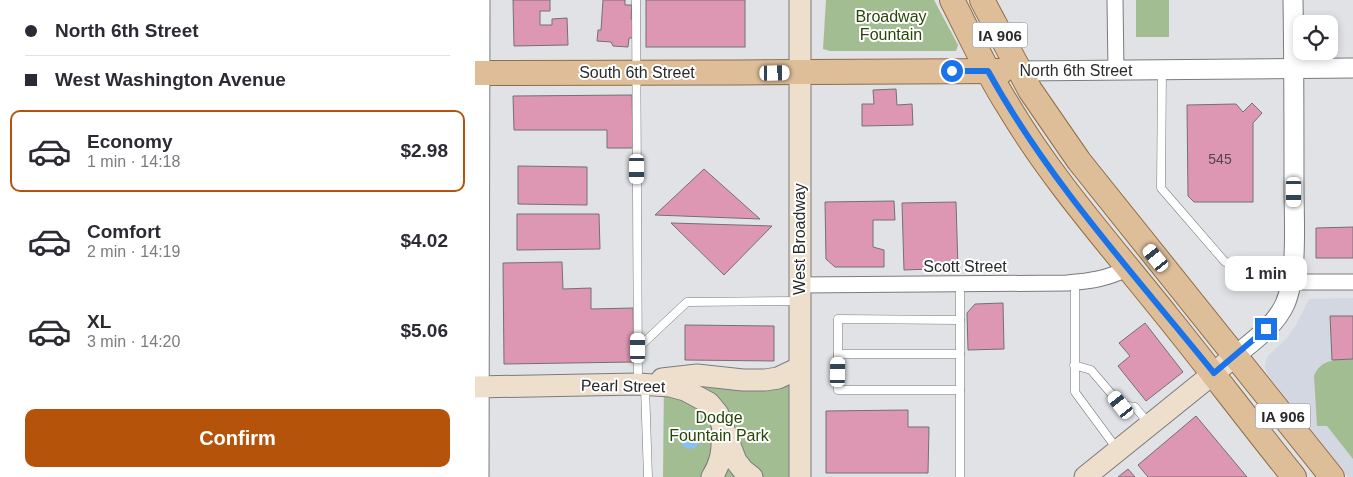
<!DOCTYPE html>
<meta charset="utf-8">
<style>
:root{--surface:#fff;--page:#f7f7f7;--text:#2b2b33;--muted:#7c7c81;--line:#e1e1e2;--accent:#b45309}
body{margin:0;font-family:Helvetica,sans-serif;background:var(--page);color:var(--text);height:100vh;display:flex;flex-direction:column;font-size:19px;white-space:nowrap}
*{box-sizing:border-box;margin:0}
p{font-size:16px;color:var(--muted)}
.icon{flex:none;width:28px;height:28px;fill:none;stroke:currentColor;stroke-width:2;stroke-linecap:round;stroke-linejoin:round}
.map{position:relative;flex:1;overflow:hidden}
.side{display:flex;flex-direction:column;background:var(--surface);width:475px}
.side>*{flex:none}
.top-card{display:grid;align-content:center;height:110px;padding:0 25px;background:var(--surface)}
.fabs{position:absolute;left:818px;top:15px;display:grid;gap:10px}
.fabs a{display:grid;place-items:center;width:45px;height:45px;border-radius:10px;background:var(--surface);box-shadow:0 2px 8px #0003;font-size:25px}
.end{position:absolute;width:22px;height:22px;margin:-11px;border:6px solid #1a73e8;background:#fff;box-shadow:0 0 0 2px #fff}
.from{border-radius:50%}
.bubble{position:absolute;height:35px;border-radius:10px;background:var(--surface);box-shadow:0 2px 8px #0003;font-size:16px;font-weight:800;line-height:35px;text-align:center}
.car{position:absolute;width:15px;height:30px;margin:-15px -8px;border-radius:6px;box-shadow:0 0 4px 1px #0007;background:linear-gradient(#fff 24%,#345 0 40%,#fff 0 76%,#345 0 86%,#fff 0)}
.top-card b{display:flex;align-items:center;gap:18px;height:48px;font-size:19px}
.top-card b+b{border-top:1px solid var(--line)}
.top-card i{width:12px;height:12px;background:var(--text)}
ul{padding:0;list-style:none}
li{display:flex;align-items:center;gap:15px;height:82px;margin:0 10px 8px;padding:0 15px;border:2px solid transparent;border-radius:10px}
li div{flex:1}
li b{display:block;font-size:19px}
li em{font-style:normal;font-weight:800}
li.active{border-color:var(--accent)}
li>.icon{width:45px;height:45px;stroke-width:1.5}
.cta{display:flex;gap:10px;margin-top:auto;padding:10px 25px}
.cta a{flex:1;height:58px;border-radius:10px;background:var(--accent);color:#fff;font-size:20px;font-weight:800;line-height:58px;text-align:center}
main{display:flex;flex:1;min-height:0}
.map>svg:first-child{display:block}
.built{fill:#d3d7e1}
.green{fill:#a3bd92}
.water{fill:#86c1f1}
.building{fill:#dd97b3;stroke:#747071}
.lines{fill:none;stroke-linecap:round;stroke-linejoin:round}
.service-casing{stroke:#7a7b7e;stroke-width:9}
.minor-casing{stroke:#7a7b7e;stroke-width:17}
.tertiary-casing{stroke:#7a7b7e;stroke-width:21}
.secondary-casing{stroke:#7a7b7e;stroke-width:23}
.primary-casing{stroke:#906e46;stroke-width:26}
.service{stroke:#fff;stroke-width:8}
.minor{stroke:#fff;stroke-width:15}
.tertiary{stroke:#fff;stroke-width:19}
.secondary{stroke:#eedfcc;stroke-width:21}
.primary{stroke:#ddbe99;stroke-width:24}
.route{stroke:#1a73e8;stroke-width:6}
.labels{text-anchor:middle;dominant-baseline:central;stroke-width:4;stroke-linejoin:round;paint-order:stroke}
.number-label{font-size:14px;fill:#56454d}
.shield{fill:#fff;stroke:#696a6b;stroke-width:1}
.shield-label{font-size:15px;font-weight:bold;fill:#292a2b}
.park-label{font-size:16px;fill:#264705;stroke:#fff}
.street-label{font-size:16px;fill:#292a2b;stroke:#fff}
</style>
<main>
<section class="side">
<div class="top-card">
<b><i class="from"></i>North 6th Street</b>
<b><i></i>West Washington Avenue</b>
</div>
<ul>
<li class="active"><svg class="icon" aria-label="car" viewBox="0 0 24 24"><path d="M5 17H2v-5l4-1 3-4h7l3 4 3 1v5h-3M9 17h6M6 11h13"/><circle cx="7" cy="17" r="2"/><circle cx="17" cy="17" r="2"/></svg><div><b>Economy</b><p>1 min · 14:18</p></div><em>$2.98</em></li>
<li><svg class="icon" aria-label="car" viewBox="0 0 24 24"><path d="M5 17H2v-5l4-1 3-4h7l3 4 3 1v5h-3M9 17h6M6 11h13"/><circle cx="7" cy="17" r="2"/><circle cx="17" cy="17" r="2"/></svg><div><b>Comfort</b><p>2 min · 14:19</p></div><em>$4.02</em></li>
<li><svg class="icon" aria-label="car" viewBox="0 0 24 24"><path d="M5 17H2v-5l4-1 3-4h7l3 4 3 1v5h-3M9 17h6M6 11h13"/><circle cx="7" cy="17" r="2"/><circle cx="17" cy="17" r="2"/></svg><div><b>XL</b><p>3 min · 14:20</p></div><em>$5.06</em></li>
</ul>
<div class="cta"><a>Confirm</a></div>
</section>
<div class="map">
<svg width="878" height="477" viewBox="0 0 878 477">
<rect width="100%" height="100%" fill="#e0e2e5"/>
<!-- built -->
<polygon class="built" points="878,298 878,477 873,477 793,375 790,368 791,360 793,356 812,338 821,325 834,299"/>
<!-- green -->
<g class="green">
<polygon points="351,0 459,0 483,45 481,51 355,51 348,49"/>
<rect x="661" y="0" width="33" height="37"/>
<path d="M878 359V459L852 426H842L839 376C846 358 862 360 878 359Z"/>
<polygon points="324,368 325,477 188,477 189,378"/>
</g>
<!-- water -->
<circle class="water" cx="215" cy="439" r="10"/>
<!-- building -->
<g class="building">
<polygon points="38,0 75,0 75,11 65,11 65,25 77,25 77,19 92,18 93,45 39,46"/>
<polygon points="128,0 150,0 150,5 157,5 156,19 160,19 159,38 154,38 153,47 138,46 136,42 122,41 123,30 126,30"/>
<rect x="171" y="0" width="99" height="47"/>
<polygon points="421,89 422,105 437,104 438,125 387,126 387,104 399,104 398,90"/>
<polygon points="157,95 158,148 132,148 132,130 39,130 38,96"/>
<polygon points="777,103 787,113 778,123 778,202 719,202 713,196 712,105 761,104 768,112"/>
<polygon points="43,166 112,167 112,205 43,204"/>
<polygon points="229,169 285,219 180,215"/>
<polygon points="419,201 420,220 398,220 398,247 409,250 409,267 360,267 351,259 350,202"/>
<polygon points="481,202 483,268 429,270 427,203"/>
<polygon points="42,214 124,214 125,249 42,250"/>
<polygon points="196,223 297,226 249,275"/>
<polygon points="878,227 878,258 841,258 841,228"/>
<polygon points="87,262 88,289 116,288 116,309 158,308 159,362 29,364 28,263"/>
<polygon points="528,303 529,349 493,350 492,313 500,304"/>
<polygon points="855,316 878,316 878,359 857,360"/>
<polygon points="670,323 708,372 671,401 643,366 655,356 644,343"/>
<polygon points="210,325 299,326 299,361 210,360"/>
<polygon points="433,410 433,427 454,427 453,473 351,473 351,411"/>
<polygon points="721,416 772,477 673,477 663,465"/>
<polygon points="653,469 660,477 643,477"/>
</g>
<g class="lines">
<!-- service casing -->
<g class="service-casing">
<g id="service">
<polyline points="161,0 163,382"/>
<polyline points="687,70 686,188 750,262 787,266 815,281"/>
<polyline points="600,282 600,392 642,449"/>
<polyline points="485,284 485,477"/>
<polyline points="485,320 363,319 363,390 485,390"/>
<polyline points="163,348 212,302 323,301"/>
<polyline points="363,354 485,354"/>
<polyline points="599,365 616,370 646,405 660,407 674,424"/>
<polyline points="170,387 173,477"/>
</g>
</g>
<!-- minor casing -->
<g class="minor-casing">
<g id="minor">
<polyline points="640,0 641,70"/>
<polyline points="816,282 878,282"/>
<path d="M325 285 592 283C616 281 631 279 654 268"/>
<polyline points="6,477 7,0"/>
</g>
</g>
<!-- tertiary casing -->
<g class="tertiary-casing">
<g id="tertiary">
<polyline points="544,71 878,68"/>
<path d="M760 356C778 341 800 326 810 304 823 274 819 220 819 187 819 125 819 62 818 0"/>
</g>
</g>
<!-- secondary casing -->
<g class="secondary-casing">
<g id="secondary">
<polyline points="325,0 325,477"/>
<polyline points="187,379 222,375 268,380 290,380 303,378 324,368"/>
<polyline points="0,387 163,384 195,386 210,390 234,403 243,414 261,461 268,470 277,477"/>
<path d="M237 477C246 463 248 450 247 433"/>
<polyline points="610,477 760,356"/>
</g>
</g>
<!-- primary casing -->
<g class="primary-casing">
<g id="primary">
<path d="M477 0C495 35 511 71 532 104 577 180 637 247 692 316 735 369 776 424 819 477"/>
<polyline points="507,0 555,90 604,161 857,477"/>
<path d="M0 73C176 73 351 72 527 71"/>
</g>
</g>
<!-- service -->
<use href="#service" class="service"/>
<!-- minor -->
<use href="#minor" class="minor"/>
<!-- tertiary -->
<use href="#tertiary" class="tertiary"/>
<!-- secondary -->
<use href="#secondary" class="secondary"/>
<!-- primary -->
<use href="#primary" class="primary"/>
</g>
<g class="lines">
<!-- route -->
<path class="route" d="M477 71H513C574 182 660 275 739 373L791 329"/>
</g>
<g class="labels">
<!-- number labels -->
<g class="number-label">
<text x="745" y="159">545</text>
</g>
<!-- shield labels -->
<g class="shield">
<rect x="497.5" y="22.5" width="55" height="25" rx="4"/>
<rect x="780.5" y="403.5" width="55" height="25" rx="4"/>
</g>
<g class="shield-label">
<text x="525" y="35">IA 906</text>
<text x="808" y="416">IA 906</text>
</g>
<!-- park labels -->
<g class="park-label">
<text x="416" y="16">Broadway<tspan x="416" dy="18">Fountain</tspan></text>
<text x="244" y="417">Dodge<tspan x="244" dy="18">Fountain Park</tspan></text>
</g>
<!-- street labels -->
<g class="street-label">
<text x="601" y="70">North 6th Street</text>
<text x="162" y="72">South 6th Street</text>
<text transform="translate(324 239) rotate(-90)">West Broadway</text>
<text x="490" y="266">Scott Street</text>
<text transform="translate(148 386) rotate(1)">Pearl Street</text>
</g>
</g>
</svg>
<div class="fabs">
<a><svg class="icon" aria-label="locate" viewBox="0 0 24 24"><circle cx="12" cy="12" r="6"/><path d="M12 2v4M12 18v4M2 12h4M18 12h4"/></svg></a>
</div>
<i class="end from" style="left:477px;top:71px"></i>
<i class="end" style="left:791px;top:329px"></i>
<div class="bubble" style="left:750px;top:256px;width:82px">1 min</div>
<i class="car" style="left:300px;top:73px;rotate:89deg"></i>
<i class="car" style="left:162px;top:169px;rotate:180deg"></i>
<i class="car" style="left:819px;top:192px;rotate:180deg"></i>
<i class="car" style="left:681px;top:258px;rotate:321deg"></i>
<i class="car" style="left:163px;top:348px;rotate:0deg"></i>
<i class="car" style="left:363px;top:372px;rotate:1deg"></i>
<i class="car" style="left:646px;top:405px;rotate:321deg"></i>
</div>
</main>
